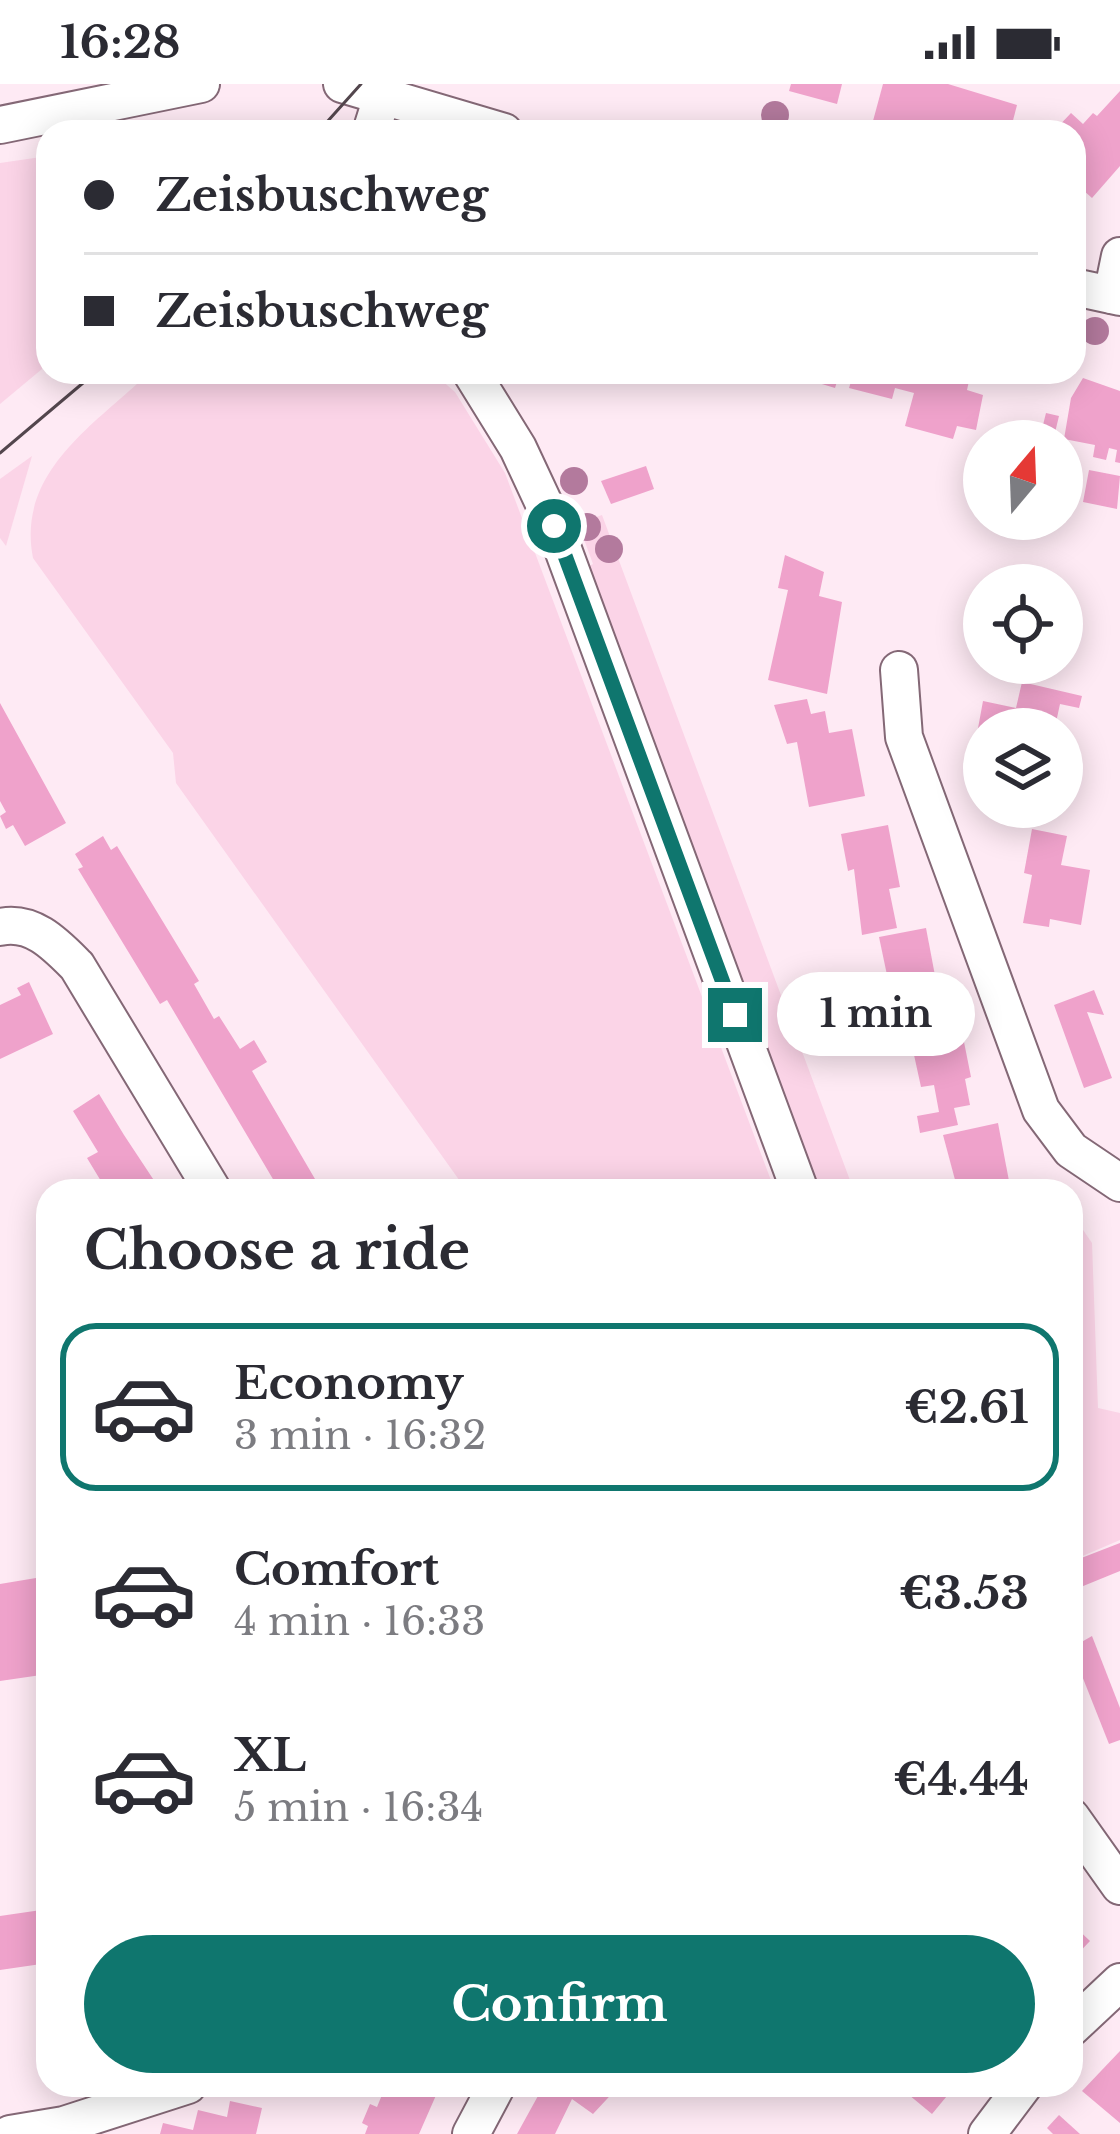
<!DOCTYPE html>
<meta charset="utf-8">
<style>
:root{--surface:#fff;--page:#f7f7f7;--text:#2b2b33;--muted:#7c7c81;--line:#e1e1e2;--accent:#0f766e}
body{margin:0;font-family:"Libre Baskerville",serif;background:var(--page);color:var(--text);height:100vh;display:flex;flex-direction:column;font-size:45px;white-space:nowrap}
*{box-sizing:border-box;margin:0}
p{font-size:39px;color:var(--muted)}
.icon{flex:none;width:66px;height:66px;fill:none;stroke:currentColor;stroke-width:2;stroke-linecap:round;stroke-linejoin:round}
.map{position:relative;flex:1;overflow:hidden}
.details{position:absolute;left:36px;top:1095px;width:1047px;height:918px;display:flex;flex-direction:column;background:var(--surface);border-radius:36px;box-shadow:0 6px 30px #0003}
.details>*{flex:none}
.guide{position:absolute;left:36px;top:36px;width:1050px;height:264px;border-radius:36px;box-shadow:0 6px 30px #0003;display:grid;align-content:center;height:264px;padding:0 48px;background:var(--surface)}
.needle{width:78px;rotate:19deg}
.tools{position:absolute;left:963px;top:336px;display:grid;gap:24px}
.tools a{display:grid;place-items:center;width:120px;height:120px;border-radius:50%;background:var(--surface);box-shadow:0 6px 30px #0003;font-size:60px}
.end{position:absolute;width:54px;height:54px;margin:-27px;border:15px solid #0f766e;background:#fff;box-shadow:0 0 0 6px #fff}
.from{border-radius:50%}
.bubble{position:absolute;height:84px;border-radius:42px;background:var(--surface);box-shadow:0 6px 30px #0003;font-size:39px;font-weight:800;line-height:84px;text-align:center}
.guide b{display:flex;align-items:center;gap:42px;height:114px;font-size:45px}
.guide b+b{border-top:3px solid var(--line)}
.guide i{width:30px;height:30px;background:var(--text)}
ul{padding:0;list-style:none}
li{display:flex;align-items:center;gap:36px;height:168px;margin:0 24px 18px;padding:0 24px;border:6px solid transparent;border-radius:36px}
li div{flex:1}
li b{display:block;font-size:45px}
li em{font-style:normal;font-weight:800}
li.active{border-color:var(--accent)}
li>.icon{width:108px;height:108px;stroke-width:1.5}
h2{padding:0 48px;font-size:54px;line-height:144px}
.button{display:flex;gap:24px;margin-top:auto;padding:24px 48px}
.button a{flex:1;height:138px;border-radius:72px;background:var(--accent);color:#fff;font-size:48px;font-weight:800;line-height:138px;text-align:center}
.status{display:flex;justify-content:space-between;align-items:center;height:84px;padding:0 60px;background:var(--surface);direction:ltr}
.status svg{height:33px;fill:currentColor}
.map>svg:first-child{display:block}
.green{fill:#fbd4e7}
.building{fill:#efa2cb}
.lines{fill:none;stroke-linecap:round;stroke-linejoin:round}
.minor-casing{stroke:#846876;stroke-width:40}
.minor{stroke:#fff;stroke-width:36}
.tram{stroke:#53464d;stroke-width:3}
.tree{fill:#b37a9d}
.route{stroke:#0f766e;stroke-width:15}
</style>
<div class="status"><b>16:28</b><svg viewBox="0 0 49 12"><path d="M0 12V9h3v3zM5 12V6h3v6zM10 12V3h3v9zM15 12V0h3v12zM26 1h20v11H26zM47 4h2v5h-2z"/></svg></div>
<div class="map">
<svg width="1120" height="2050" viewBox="0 0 1120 2050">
<rect width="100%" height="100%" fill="#feeaf4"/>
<!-- green -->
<g class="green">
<polygon points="48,72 48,280 0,320 0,79"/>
<path d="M150 288H432L455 308 505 389 775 1107H467L176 699 173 669 33 474C16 387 96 340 150 288Z"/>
<polygon points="32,372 6,462 0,454 0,395"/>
<polygon points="602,431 854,1107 818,1107 585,484 593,480 578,439"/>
<polygon points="1071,1141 1081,1143 1092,1159 1098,1324 1120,1329 1120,1456 1071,1477"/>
</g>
<!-- building -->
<g class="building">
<polygon points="791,0 842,0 837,20 789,7"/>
<polygon points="883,0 948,0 1017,21 1010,48 870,48"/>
<polygon points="1120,7 1120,82 1092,114 1074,98 1074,48 1053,48 1071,29 1083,40 1093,29 1097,32"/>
<polygon points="815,288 840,288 835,304 812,297"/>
<polygon points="854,288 971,288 967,306 983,311 976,346 957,342 953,355 905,342 914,309 895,304 892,315 849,304"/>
<polygon points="1083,294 1120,307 1120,379 1115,378 1117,366 1109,364 1106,376 1093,373 1095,361 1064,355 1071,314"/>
<polygon points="1046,329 1059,332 1053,357 1039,357"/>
<polygon points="646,382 654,405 611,420 601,397"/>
<polygon points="1089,386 1120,392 1117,425 1083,418"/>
<polygon points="785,471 824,488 819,512 842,518 827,610 768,596 788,506 778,504"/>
<polygon points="1022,598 1082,612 1079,624 1060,620 1055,643 984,645 984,668 974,666 983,617 1016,624"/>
<polygon points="807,615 811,630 825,627 829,649 852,645 865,712 809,723 797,658 787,660 774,621"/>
<polygon points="0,619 66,739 25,762 13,741 6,745 0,732 6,728 0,717"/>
<polygon points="888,741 900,803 889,805 897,844 862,851 854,785 848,787 841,750"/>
<polygon points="1032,745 1067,752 1061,781 1090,786 1081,841 1050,835 1049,843 1023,839 1032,791 1024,789"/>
<polygon points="103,752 111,766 117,762 199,897 194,900 214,935 219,932 240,965 254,956 267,978 252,987 322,1107 280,1107 167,916 160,920 78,785 83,783 75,770"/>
<polygon points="926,844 937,902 891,910 879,853"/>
<polygon points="29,898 53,950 0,975 0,921 21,911 17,904"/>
<polygon points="1094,906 1104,931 1087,928 1112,994 1084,1004 1054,921"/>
<polygon points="960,938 971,993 965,995 970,1021 954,1024 958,1041 920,1049 917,1032 939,1028 934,1001 921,1003 909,948"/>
<polygon points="99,1010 124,1051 161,1107 107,1107 87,1074 98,1068 73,1027"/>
<polygon points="998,1039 1009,1097 958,1107 943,1051"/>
<polygon points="1120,1459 1120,1487 1071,1507 1071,1478"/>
<polygon points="48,1492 48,1590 0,1597 0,1500"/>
<polygon points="1092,1552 1120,1624 1120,1656 1109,1660 1071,1564"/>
<polygon points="48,1825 48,1879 0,1886 0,1832"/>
<polygon points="1071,1839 1090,1857 1071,1877"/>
<polygon points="1120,1967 1120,2039 1082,2007"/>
<polygon points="376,2001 420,2001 437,2009 419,2050 365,2050 368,2042 362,2039 370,2020 377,2023 384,2006"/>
<polygon points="544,2001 620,2001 593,2030 572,2015 555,2050 517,2050"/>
<polygon points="897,2001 956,2001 932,2030"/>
<polygon points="230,2017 262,2024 256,2050 160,2050 163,2039 193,2046 198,2026 227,2033"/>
<polygon points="1059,2031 1080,2050 1053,2050 1047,2044"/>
</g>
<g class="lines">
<!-- minor casing -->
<g class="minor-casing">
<g id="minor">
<polyline points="342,0 504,48"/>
<polyline points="0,41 201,0"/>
<polyline points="371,48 382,13"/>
<polyline points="1074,203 1120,213"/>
<polyline points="1112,211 1120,172"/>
<polyline points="471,288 518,364 554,441 800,1107"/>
<polyline points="899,586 904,653 1041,1026 1071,1066 1120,1099"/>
<path d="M0 843C33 836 56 861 77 882L213 1107"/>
<polyline points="1071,1733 1120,1802"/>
<polyline points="1071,1944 1120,1898"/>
<polyline points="10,2050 64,2041 188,2001"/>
<polyline points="471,2050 497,2001"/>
<polyline points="987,2050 1024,2001"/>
</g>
</g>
<!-- minor -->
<use href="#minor" class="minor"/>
<!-- tram -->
<g class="tram">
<polyline points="318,48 361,0"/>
<polyline points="0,369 96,288"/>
</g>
</g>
<!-- trees -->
<g class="tree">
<circle cx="775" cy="31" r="14"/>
<circle cx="1095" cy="247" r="14"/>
<circle cx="574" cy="397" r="14"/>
<circle cx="587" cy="443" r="14"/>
<circle cx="609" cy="465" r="14"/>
</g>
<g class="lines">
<!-- route -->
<polyline class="route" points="554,442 735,931"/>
</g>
</svg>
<div class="tools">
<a><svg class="needle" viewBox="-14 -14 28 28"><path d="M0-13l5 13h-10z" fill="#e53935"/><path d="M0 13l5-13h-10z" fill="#7c7c81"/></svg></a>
<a><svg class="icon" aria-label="locate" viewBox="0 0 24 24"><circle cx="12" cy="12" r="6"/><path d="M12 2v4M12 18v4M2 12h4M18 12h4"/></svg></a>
<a><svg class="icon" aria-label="layers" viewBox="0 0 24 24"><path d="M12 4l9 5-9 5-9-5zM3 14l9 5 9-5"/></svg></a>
</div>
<i class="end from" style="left:554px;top:442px"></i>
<i class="end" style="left:735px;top:931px"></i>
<div class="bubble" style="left:777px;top:888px;width:198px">1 min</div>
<div class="guide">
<b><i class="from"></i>Zeisbuschweg</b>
<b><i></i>Zeisbuschweg</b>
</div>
<section class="details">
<h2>Choose a ride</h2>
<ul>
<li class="active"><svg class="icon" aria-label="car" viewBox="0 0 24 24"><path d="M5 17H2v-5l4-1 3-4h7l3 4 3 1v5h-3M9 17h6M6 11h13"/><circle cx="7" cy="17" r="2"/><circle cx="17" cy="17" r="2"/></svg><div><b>Economy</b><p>3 min · 16:32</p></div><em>€2.61</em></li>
<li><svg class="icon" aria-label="car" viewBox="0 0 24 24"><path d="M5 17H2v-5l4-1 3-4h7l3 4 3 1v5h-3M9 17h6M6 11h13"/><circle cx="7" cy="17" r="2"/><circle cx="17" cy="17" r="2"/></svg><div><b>Comfort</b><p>4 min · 16:33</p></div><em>€3.53</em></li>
<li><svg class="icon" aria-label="car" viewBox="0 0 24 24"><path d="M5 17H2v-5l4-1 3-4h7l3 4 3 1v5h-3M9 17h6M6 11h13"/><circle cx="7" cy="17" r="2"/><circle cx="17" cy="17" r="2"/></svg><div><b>XL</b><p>5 min · 16:34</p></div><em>€4.44</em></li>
</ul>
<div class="button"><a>Confirm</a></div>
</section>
</div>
